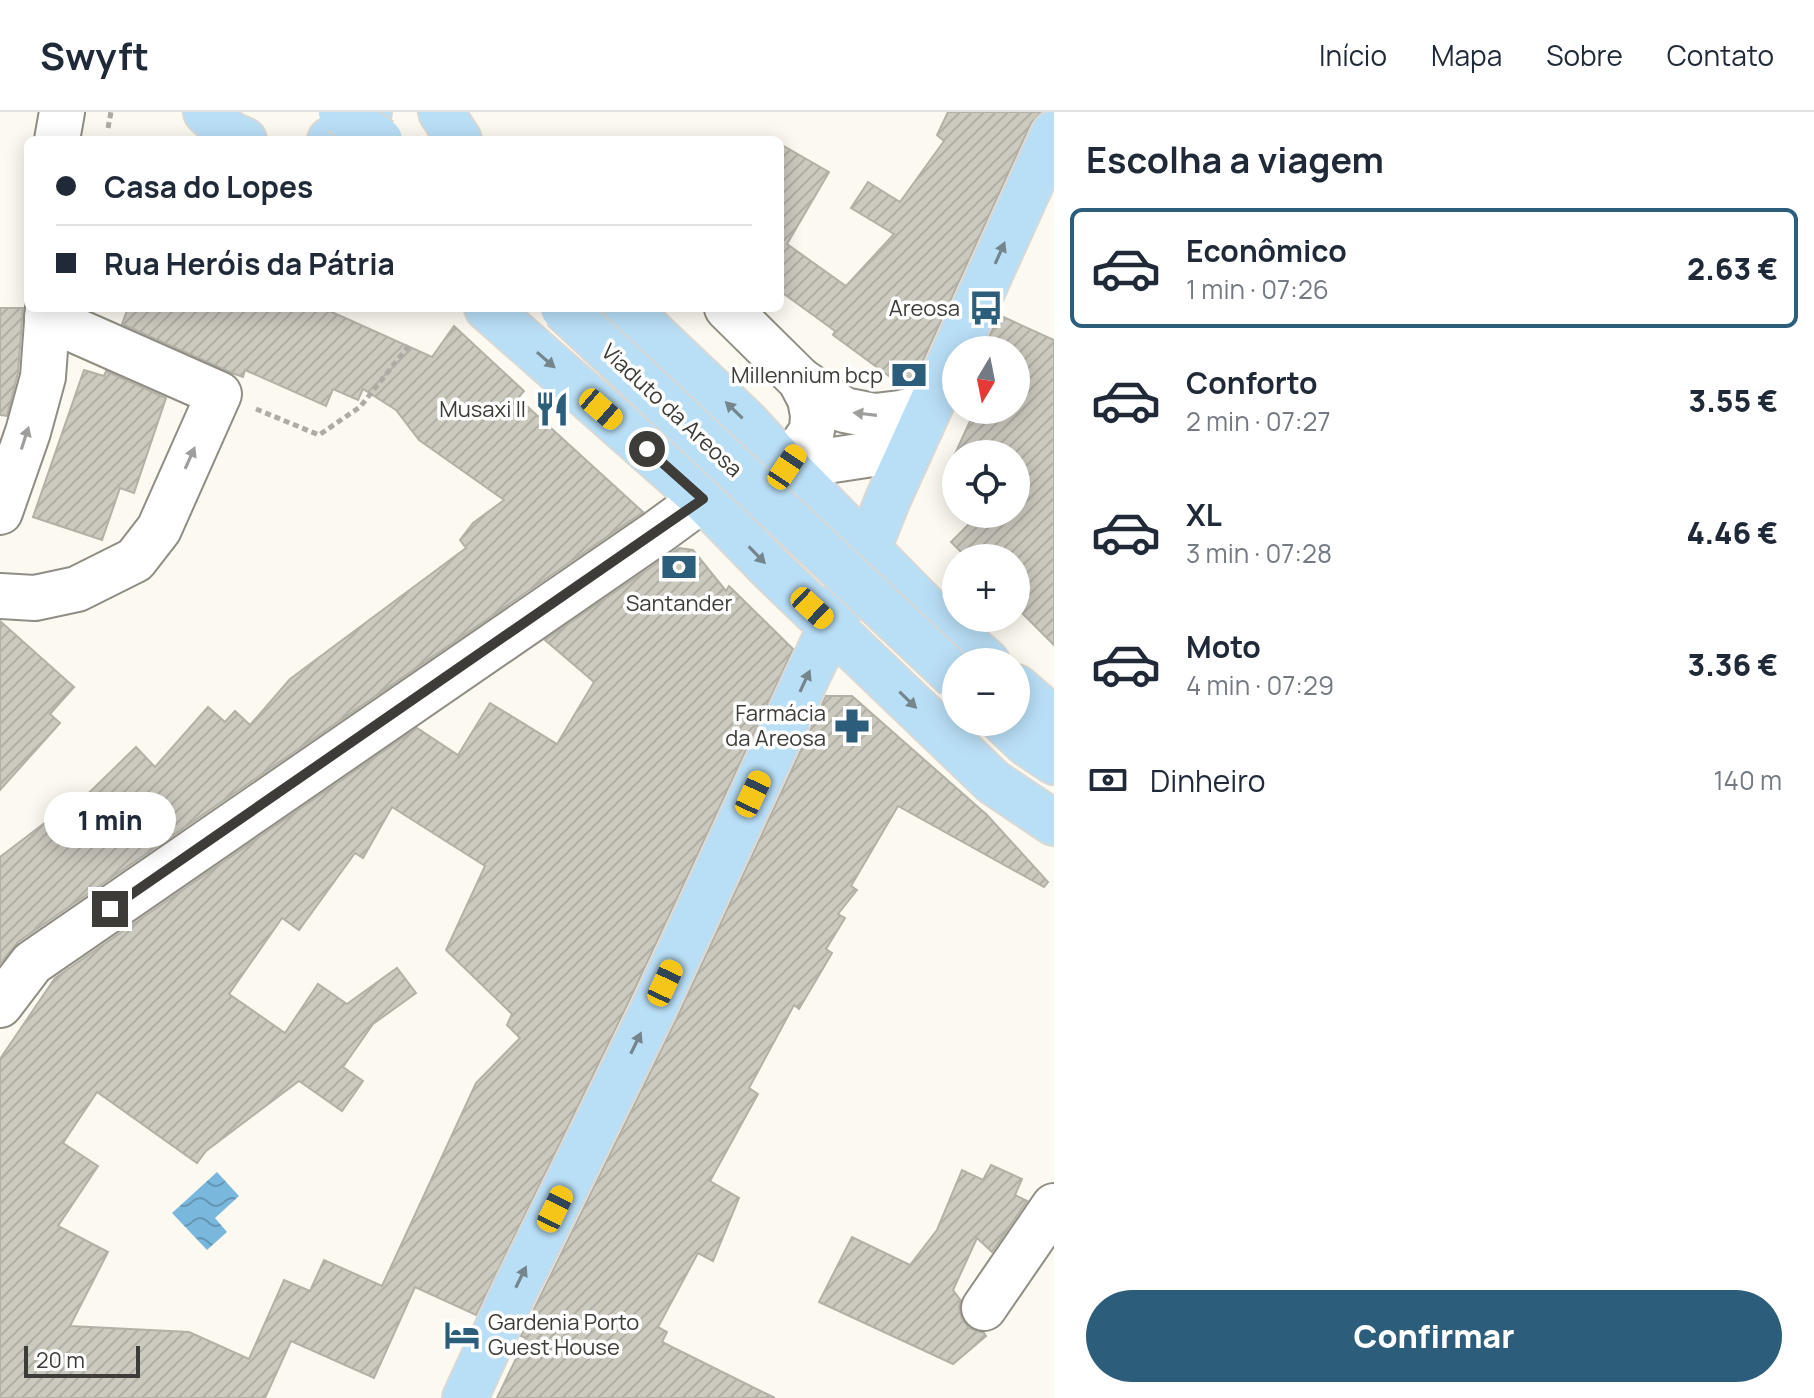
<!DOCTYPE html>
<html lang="pt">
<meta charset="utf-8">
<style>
:root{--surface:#fff;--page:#f6f6f7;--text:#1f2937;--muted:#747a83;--line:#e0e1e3;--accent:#2c5e7b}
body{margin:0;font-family:Manrope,sans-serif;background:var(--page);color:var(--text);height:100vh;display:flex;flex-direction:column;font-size:30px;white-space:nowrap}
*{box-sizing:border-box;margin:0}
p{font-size:26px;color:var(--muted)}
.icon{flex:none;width:44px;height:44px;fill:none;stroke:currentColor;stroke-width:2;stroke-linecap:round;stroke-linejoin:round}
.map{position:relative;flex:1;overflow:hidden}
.sheet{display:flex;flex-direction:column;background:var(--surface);width:760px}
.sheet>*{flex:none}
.guide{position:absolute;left:24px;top:24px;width:760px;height:176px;border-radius:12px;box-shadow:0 4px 20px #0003;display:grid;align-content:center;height:176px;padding:0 32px;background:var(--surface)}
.needle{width:52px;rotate:190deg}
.fabs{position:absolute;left:942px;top:224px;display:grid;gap:16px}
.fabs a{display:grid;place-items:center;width:88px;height:88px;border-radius:50%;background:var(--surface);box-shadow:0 4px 20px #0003;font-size:40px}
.scale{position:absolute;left:24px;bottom:20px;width:116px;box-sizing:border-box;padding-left:8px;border:4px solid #3d3c38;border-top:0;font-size:22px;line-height:28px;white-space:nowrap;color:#3d3c38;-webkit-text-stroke:6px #fff;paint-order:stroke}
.end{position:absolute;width:36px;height:36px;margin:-18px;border:10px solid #3d3c38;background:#fff;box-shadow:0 0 0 4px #fff}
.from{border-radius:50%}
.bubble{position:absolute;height:56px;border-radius:28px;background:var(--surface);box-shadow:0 4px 20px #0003;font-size:26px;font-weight:800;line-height:56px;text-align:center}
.car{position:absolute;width:24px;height:48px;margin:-24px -12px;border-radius:10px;box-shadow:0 0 6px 2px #0007;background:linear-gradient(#f5c518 24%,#345 0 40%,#f5c518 0 76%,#345 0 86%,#f5c518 0)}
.guide b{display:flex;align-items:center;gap:28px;height:76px;font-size:30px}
.guide b+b{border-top:2px solid var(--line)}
.guide i{width:20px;height:20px;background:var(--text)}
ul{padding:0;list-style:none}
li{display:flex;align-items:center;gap:24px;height:120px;margin:0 16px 12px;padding:0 16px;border:4px solid transparent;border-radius:12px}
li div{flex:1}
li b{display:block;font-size:30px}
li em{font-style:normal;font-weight:800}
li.current{border-color:var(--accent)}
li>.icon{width:72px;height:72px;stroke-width:1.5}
h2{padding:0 32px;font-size:36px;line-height:96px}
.pay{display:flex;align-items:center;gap:20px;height:88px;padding:0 32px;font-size:30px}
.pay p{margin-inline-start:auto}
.primary-button{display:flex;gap:16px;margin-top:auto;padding:16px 32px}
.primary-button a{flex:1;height:92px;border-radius:48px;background:var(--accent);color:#fff;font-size:32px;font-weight:800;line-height:92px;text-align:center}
header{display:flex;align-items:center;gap:48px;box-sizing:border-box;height:112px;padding:0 40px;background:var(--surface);border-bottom:2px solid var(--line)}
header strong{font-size:38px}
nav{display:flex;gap:44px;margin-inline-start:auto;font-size:28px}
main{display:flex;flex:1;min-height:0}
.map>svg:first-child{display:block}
.water{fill:url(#water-waves)}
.building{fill:url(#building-hatch);stroke:#b3b1a7;stroke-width:2;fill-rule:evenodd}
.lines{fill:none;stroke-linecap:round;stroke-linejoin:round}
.minor-casing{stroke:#908e84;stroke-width:48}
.major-casing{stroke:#d8d8d7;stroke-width:48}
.path{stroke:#adaba4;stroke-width:5;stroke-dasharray:6 4;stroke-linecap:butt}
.minor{stroke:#fff;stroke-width:44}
.major{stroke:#b9dff7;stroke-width:44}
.major-bridge-casing{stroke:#d8d8d7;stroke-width:48;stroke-linecap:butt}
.major-bridge{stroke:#b9dff7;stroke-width:44}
.oneway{fill:#75858e}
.oneway2{fill:#9e9e9c}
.route{stroke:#3d3c38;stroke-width:10}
.labels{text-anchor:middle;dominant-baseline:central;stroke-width:7;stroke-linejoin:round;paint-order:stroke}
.poi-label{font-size:22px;fill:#3d3c38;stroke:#fff;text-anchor:end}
.street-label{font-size:22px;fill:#3d3c38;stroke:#fff}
</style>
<header>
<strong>Swyft</strong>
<nav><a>Início</a><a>Mapa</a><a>Sobre</a><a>Contato</a></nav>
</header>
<main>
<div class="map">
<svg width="1054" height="1286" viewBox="0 0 1054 1286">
<defs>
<pattern id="water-waves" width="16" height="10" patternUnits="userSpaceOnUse" patternTransform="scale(2)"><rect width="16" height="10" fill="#7ab7dd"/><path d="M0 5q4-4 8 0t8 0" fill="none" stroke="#6596b4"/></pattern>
<pattern id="building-hatch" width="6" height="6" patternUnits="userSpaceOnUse" patternTransform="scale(2)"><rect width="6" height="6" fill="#cccabf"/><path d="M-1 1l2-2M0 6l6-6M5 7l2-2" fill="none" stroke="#b0aea5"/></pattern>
</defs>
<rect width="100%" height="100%" fill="#fcfaf0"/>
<!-- water -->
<polygon class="water" points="217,1060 239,1084 215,1106 227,1120 207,1138 172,1101"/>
<!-- building -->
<g class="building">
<polygon points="948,0 1041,0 1031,11 915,266 910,270 901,273 833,223 835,219 780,179 780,32 829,60 787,132 846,174 894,122 851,96 868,70 900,90 944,29 937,23"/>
<polygon points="0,196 23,196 18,261 7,304 0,303"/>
<polygon points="128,196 323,196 432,245 454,214 524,279 518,286 643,400 18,830 0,852 0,745 51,706 60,709 136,635 155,655 208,595 225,610 235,599 250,613 290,567 466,436 460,428 473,411 504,388 419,328 396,298 363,277 358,288 333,277 326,294 245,258 243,265 232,261 122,212"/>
<polygon points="999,203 1054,228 1054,533 1016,495 1016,446 967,446 951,430 979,402 1016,402 1016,342 955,342 975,298 1016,298 1016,238 983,238"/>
<polygon points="84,258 104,264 106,259 166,286 134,381 120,376 102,428 33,405"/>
<path d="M679 436 693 438 726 479 729 474 793 537 630 887 476 1203 415 1175 374 1266 291 1229 265 1286H0V947L55 866 417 616 458 643 490 591 557 632 594 570 545 528ZM392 695 485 754 446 838 512 902 507 913 520 926 476 971 382 1174 324 1148 310 1179 284 1168 249 1247 189 1220 70 1214 108 1140 58 1114 98 1054 63 1031 97 980 197 1051 206 1039 299 969 342 999 363 969 343 955 373 912 416 881 397 856 347 892 318 872 285 921 229 882 282 806 299 818 355 741 363 746Z"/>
<polygon points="0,509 74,575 50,602 60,611 0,678"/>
<polygon points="826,584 852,584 987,703 1048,770 1044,775 898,694 851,774 857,778 838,802 845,806 826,837 832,841 799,897 794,893 749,976 758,982 710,1069 739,1086 713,1149 698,1141 658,1215 667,1220 662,1230 775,1286 497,1286 526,1226 521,1224 536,1193 676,908"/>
<polygon points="991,1053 1022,1067 1015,1083 1027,1089 992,1140 977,1126 953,1178 961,1189 959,1195 962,1207 969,1216 984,1221 986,1224 953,1252 819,1190 852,1125 910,1153 937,1118 962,1058 983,1068"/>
</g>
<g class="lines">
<!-- minor casing -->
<g class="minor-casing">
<g id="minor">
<polyline points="57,28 62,0"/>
<polyline points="727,196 800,268 810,287 813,303 812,319 787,355"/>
<polyline points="800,268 844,298 875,304 900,301 916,297 933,284"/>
<polyline points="0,400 28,320 43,265 48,196"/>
<polyline points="0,484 35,486 77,477 135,448 159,417 219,282 47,206"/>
<polyline points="0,893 32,851 658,420 703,387 787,355 879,341 921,314"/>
<polyline points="984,1196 1054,1094"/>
</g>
</g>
<!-- major casing -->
<g class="major-casing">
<g id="major">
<polyline points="206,0 230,22 244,28"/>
<polyline points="441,0 459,28"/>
<polyline points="330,28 348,20 369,0"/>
<polyline points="487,196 703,387 773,459 993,670 1054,711"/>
<polyline points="626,196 747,311 787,355 929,499 987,550"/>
<polyline points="1016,575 1044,599 1054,604"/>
<polyline points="1004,610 1026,631 1054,650"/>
<polyline points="465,1286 513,1182 653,898 806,567 868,437 888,387 1054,21"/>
</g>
</g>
<!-- path -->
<g class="path">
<polyline points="108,16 111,0"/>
<polyline points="256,297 319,323 360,295 411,231"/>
</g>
<!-- minor -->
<use href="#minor" class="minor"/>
<!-- major -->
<use href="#major" class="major"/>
<!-- major-bridge casing -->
<g class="major-bridge-casing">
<g id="major-bridge">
<polyline points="341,0 380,28"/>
<polyline points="563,196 956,565"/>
</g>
</g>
<!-- major-bridge -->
<use href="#major-bridge" class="major-bridge"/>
</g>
<!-- one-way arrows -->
<defs><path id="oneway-solid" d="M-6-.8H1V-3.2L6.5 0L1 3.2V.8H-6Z" transform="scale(2)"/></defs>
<g class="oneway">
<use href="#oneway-solid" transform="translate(1000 141) rotate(-66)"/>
<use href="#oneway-solid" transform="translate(546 248) rotate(41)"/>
<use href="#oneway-solid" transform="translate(734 298) rotate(-136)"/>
<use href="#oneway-solid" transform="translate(757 443) rotate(46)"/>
<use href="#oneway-solid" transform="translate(805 569) rotate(-65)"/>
<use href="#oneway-solid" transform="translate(908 588) rotate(44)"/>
<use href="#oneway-solid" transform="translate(636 931) rotate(-64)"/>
<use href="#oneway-solid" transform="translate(521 1165) rotate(-64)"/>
</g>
<g class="oneway2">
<use href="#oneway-solid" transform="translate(865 302) rotate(-173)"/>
<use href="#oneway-solid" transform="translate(25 326) rotate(-72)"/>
<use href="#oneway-solid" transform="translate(190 346) rotate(-66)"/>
</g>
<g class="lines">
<!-- route -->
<polyline class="route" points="110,797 703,387 647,337"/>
</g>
<!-- icons -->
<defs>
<g id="bus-bare" transform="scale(2.76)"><path d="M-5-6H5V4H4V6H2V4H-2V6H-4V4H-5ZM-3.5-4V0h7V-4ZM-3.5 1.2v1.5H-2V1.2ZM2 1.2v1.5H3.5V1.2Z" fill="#2c5e7b" stroke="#fff" stroke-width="2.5" paint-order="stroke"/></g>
<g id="bank-bare" transform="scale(2.76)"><path d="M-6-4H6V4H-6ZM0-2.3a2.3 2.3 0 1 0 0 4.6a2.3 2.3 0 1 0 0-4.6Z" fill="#2c5e7b" stroke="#fff" stroke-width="2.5" paint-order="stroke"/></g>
<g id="restaurant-bare" transform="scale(2.76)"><path d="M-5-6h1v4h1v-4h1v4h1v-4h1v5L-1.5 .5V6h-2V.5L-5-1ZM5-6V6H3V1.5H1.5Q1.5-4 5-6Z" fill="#2c5e7b" stroke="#fff" stroke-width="2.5" paint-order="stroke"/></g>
<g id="pharmacy-bare" transform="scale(2.76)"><path d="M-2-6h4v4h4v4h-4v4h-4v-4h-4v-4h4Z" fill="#2c5e7b" stroke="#fff" stroke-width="2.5" paint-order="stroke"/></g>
<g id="hotel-bare" transform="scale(2.76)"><path d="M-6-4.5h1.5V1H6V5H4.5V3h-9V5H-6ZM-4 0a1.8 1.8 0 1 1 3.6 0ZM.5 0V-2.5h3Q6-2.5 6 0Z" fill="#2c5e7b" stroke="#fff" stroke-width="2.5" paint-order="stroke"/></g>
</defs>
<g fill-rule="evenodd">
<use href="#bus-bare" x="986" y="196"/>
<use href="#bank-bare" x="909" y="263"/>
<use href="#restaurant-bare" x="552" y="297"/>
<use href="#bank-bare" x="679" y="455"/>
<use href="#pharmacy-bare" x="852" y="614"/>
<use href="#hotel-bare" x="462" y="1223"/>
</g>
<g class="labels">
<!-- poi labels -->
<g class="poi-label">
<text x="960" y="196">Areosa</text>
<text x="883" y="263">Millennium bcp</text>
<text x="526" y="297">Musaxi II</text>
<text x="679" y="491" text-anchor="middle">Santander</text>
<text x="826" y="601">Farmácia<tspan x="826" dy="25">da Areosa</tspan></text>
<text x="488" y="1210" text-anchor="start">Gardenia Porto<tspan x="488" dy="25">Guest House</tspan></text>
</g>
<!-- street labels -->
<g class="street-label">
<text transform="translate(672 298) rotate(43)">Viaduto da Areosa</text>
</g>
</g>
</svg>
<div class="fabs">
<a><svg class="needle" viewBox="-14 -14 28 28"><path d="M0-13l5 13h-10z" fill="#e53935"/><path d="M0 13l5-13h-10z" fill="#747a83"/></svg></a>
<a><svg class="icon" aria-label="locate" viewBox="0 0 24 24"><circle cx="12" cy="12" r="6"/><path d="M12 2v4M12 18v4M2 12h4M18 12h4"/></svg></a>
<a>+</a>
<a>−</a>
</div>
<div class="scale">20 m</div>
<i class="end from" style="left:647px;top:337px"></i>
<i class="end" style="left:110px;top:797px"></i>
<div class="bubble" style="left:44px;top:680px;width:132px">1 min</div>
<i class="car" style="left:601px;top:297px;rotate:131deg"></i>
<i class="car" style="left:787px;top:355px;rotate:34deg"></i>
<i class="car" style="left:812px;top:496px;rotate:133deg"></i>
<i class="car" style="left:753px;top:682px;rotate:25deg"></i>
<i class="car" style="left:665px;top:871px;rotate:25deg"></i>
<i class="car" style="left:555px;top:1097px;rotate:26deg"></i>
<div class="guide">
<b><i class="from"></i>Casa do Lopes</b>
<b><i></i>Rua Heróis da Pátria</b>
</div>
</div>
<section class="sheet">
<h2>Escolha a viagem</h2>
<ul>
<li class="current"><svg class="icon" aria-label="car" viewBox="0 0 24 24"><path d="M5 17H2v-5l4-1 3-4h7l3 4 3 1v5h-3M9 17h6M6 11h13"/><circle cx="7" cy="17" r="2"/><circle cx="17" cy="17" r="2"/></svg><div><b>Econômico</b><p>1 min · 07:26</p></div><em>2.63 €</em></li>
<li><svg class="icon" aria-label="car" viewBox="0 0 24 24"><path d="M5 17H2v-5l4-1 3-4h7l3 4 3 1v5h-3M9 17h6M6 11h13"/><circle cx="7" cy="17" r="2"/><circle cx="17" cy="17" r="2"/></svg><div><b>Conforto</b><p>2 min · 07:27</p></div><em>3.55 €</em></li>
<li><svg class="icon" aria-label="car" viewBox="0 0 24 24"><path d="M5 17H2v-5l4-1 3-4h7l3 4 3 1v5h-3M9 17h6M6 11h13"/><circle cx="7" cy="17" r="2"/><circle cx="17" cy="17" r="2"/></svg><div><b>XL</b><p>3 min · 07:28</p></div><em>4.46 €</em></li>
<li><svg class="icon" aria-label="car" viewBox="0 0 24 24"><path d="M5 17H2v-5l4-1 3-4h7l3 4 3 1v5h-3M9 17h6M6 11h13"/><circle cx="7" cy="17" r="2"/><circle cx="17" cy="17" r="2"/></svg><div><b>Moto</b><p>4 min · 07:29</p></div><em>3.36 €</em></li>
</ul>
<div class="pay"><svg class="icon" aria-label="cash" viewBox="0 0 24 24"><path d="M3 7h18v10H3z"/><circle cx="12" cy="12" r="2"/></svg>Dinheiro<p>140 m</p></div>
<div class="primary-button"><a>Confirmar</a></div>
</section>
</main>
